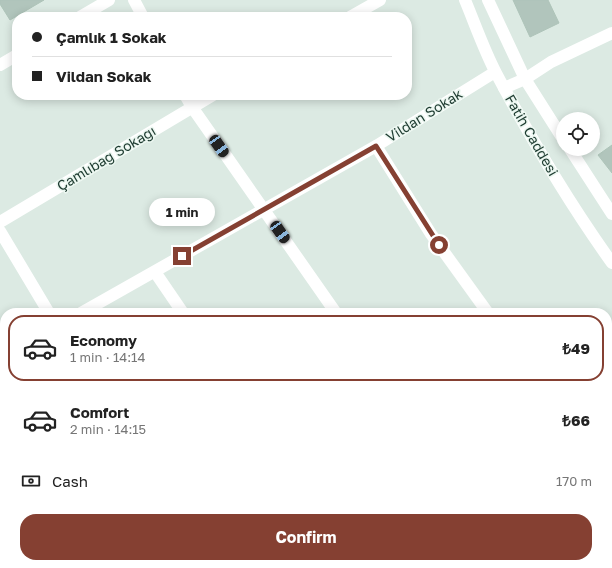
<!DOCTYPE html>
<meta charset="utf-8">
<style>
:root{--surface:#fff;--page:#f6f6f6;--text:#222;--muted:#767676;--line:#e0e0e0;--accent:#854032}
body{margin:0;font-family:"Golos Text",sans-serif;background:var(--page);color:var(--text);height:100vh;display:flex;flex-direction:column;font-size:15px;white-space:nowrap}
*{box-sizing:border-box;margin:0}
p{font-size:13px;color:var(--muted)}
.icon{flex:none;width:22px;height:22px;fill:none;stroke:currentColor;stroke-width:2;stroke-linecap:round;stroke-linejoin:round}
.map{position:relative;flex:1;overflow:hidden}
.drawer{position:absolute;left:0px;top:308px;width:612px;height:260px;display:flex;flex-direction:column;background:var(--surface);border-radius:16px 16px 0 0;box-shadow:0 2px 10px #0003}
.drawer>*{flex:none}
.banner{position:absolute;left:12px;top:12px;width:400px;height:88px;border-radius:16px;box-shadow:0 2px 10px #0003;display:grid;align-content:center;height:88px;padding:0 20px;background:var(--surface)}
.controls{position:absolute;left:556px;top:112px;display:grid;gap:8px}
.controls a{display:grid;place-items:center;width:44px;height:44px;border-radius:50%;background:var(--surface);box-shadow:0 2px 10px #0003;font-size:20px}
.end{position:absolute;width:18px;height:18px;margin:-9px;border:5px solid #854032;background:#fff;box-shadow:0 0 0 2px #fff}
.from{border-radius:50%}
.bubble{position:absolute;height:28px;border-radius:14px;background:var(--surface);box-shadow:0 2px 10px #0003;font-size:13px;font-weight:700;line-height:28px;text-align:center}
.car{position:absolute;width:12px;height:24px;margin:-12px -6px;border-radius:5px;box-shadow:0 0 3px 1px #0007;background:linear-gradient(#222 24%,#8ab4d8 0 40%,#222 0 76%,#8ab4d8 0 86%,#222 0)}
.banner b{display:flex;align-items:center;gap:14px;height:38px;font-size:15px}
.banner b+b{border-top:1px solid var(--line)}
.banner i{width:10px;height:10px;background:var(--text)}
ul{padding:7px 0 0;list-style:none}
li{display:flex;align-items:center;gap:12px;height:66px;margin:0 8px 6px;padding:0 12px;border:2px solid transparent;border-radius:16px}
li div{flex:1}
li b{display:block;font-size:15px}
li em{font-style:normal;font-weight:700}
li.on{border-color:var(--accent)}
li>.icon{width:36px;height:36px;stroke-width:1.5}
.pay{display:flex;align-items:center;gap:10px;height:44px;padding:0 20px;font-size:15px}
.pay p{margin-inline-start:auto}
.action{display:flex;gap:8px;margin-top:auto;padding:8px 20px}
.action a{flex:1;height:46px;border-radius:16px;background:var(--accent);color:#fff;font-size:16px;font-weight:700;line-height:46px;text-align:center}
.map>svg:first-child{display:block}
.green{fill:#b2dfbb}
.building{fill:#b1c5bc;stroke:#aec4b9}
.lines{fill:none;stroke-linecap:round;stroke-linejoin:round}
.minor{stroke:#fff;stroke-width:12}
.tertiary{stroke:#fff;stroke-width:12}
.secondary{stroke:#fff;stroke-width:12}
.route{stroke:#854032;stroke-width:5}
.labels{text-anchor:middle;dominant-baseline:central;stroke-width:3;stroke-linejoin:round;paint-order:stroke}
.street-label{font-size:14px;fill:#1d3b30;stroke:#ecf7f1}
</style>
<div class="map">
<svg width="612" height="568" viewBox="0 0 612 568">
<rect width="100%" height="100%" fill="#dceae3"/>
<!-- green -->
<polygon class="green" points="607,432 612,432 612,539 607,535"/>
<!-- building -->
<g class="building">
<polygon points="0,0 44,0 10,20 0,4"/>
<polygon points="513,0 548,0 559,23 530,37"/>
<polygon points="612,145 612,173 598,155"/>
</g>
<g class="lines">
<!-- minor -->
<g class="minor">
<polyline points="134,0 143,17"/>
<polyline points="488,0 525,79 563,139"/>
<polyline points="80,17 109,0"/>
<polyline points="350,17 380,0"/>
<polyline points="0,65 17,55"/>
<polyline points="504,88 525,79 551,62 612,33"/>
<polyline points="185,95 192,107 336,313"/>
<polyline points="376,146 431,234 488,313"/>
<polyline points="570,149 612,214"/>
<polyline points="0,222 213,95"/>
<polyline points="155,272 183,313"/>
<polyline points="81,313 376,146 495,72"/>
<polyline points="0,360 5,357"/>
<polyline points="607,463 612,469"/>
<polyline points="0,505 5,508"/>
<polyline points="0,525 5,523"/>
<polyline points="121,563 125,568"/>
<polyline points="29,568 30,563"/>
</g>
<!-- tertiary -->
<g class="tertiary">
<polyline points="0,231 49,313"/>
<polyline points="607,420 612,420"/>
</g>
<!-- secondary -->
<path class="secondary" d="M465 0C475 24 484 50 496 73 531 139 569 203 612 263"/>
</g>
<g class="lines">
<!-- route -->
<polyline class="route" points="182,256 376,146 439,245"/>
</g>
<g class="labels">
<!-- street labels -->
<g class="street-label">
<text transform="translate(424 115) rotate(-32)">Vildan Sokak</text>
<text transform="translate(532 135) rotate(60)">Fatih Caddesi</text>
<text transform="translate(106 158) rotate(-31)">Çamlıbağ Sokağı</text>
</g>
</g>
</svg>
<div class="controls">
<a><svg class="icon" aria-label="locate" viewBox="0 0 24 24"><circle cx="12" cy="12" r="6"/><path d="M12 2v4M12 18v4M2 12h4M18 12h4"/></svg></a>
</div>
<i class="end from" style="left:439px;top:245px"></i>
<i class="end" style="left:182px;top:256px"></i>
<div class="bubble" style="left:149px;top:198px;width:66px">1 min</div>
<i class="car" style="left:219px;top:146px;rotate:145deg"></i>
<i class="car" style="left:280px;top:232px;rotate:145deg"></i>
<div class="banner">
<b><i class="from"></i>Çamlık 1 Sokak</b>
<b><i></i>Vildan Sokak</b>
</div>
<section class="drawer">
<ul>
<li class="on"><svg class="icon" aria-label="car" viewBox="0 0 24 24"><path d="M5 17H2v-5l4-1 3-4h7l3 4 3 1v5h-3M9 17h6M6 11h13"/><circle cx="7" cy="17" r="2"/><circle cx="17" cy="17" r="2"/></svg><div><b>Economy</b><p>1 min · 14:14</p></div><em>₺49</em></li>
<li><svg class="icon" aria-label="car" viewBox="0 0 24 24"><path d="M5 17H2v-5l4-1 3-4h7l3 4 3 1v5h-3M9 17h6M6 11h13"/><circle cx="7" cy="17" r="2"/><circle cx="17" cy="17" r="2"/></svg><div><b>Comfort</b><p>2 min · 14:15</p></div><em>₺66</em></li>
</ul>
<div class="pay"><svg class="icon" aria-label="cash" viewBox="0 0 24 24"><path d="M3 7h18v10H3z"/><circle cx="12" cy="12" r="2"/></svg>Cash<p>170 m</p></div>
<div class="action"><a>Confirm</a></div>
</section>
</div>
